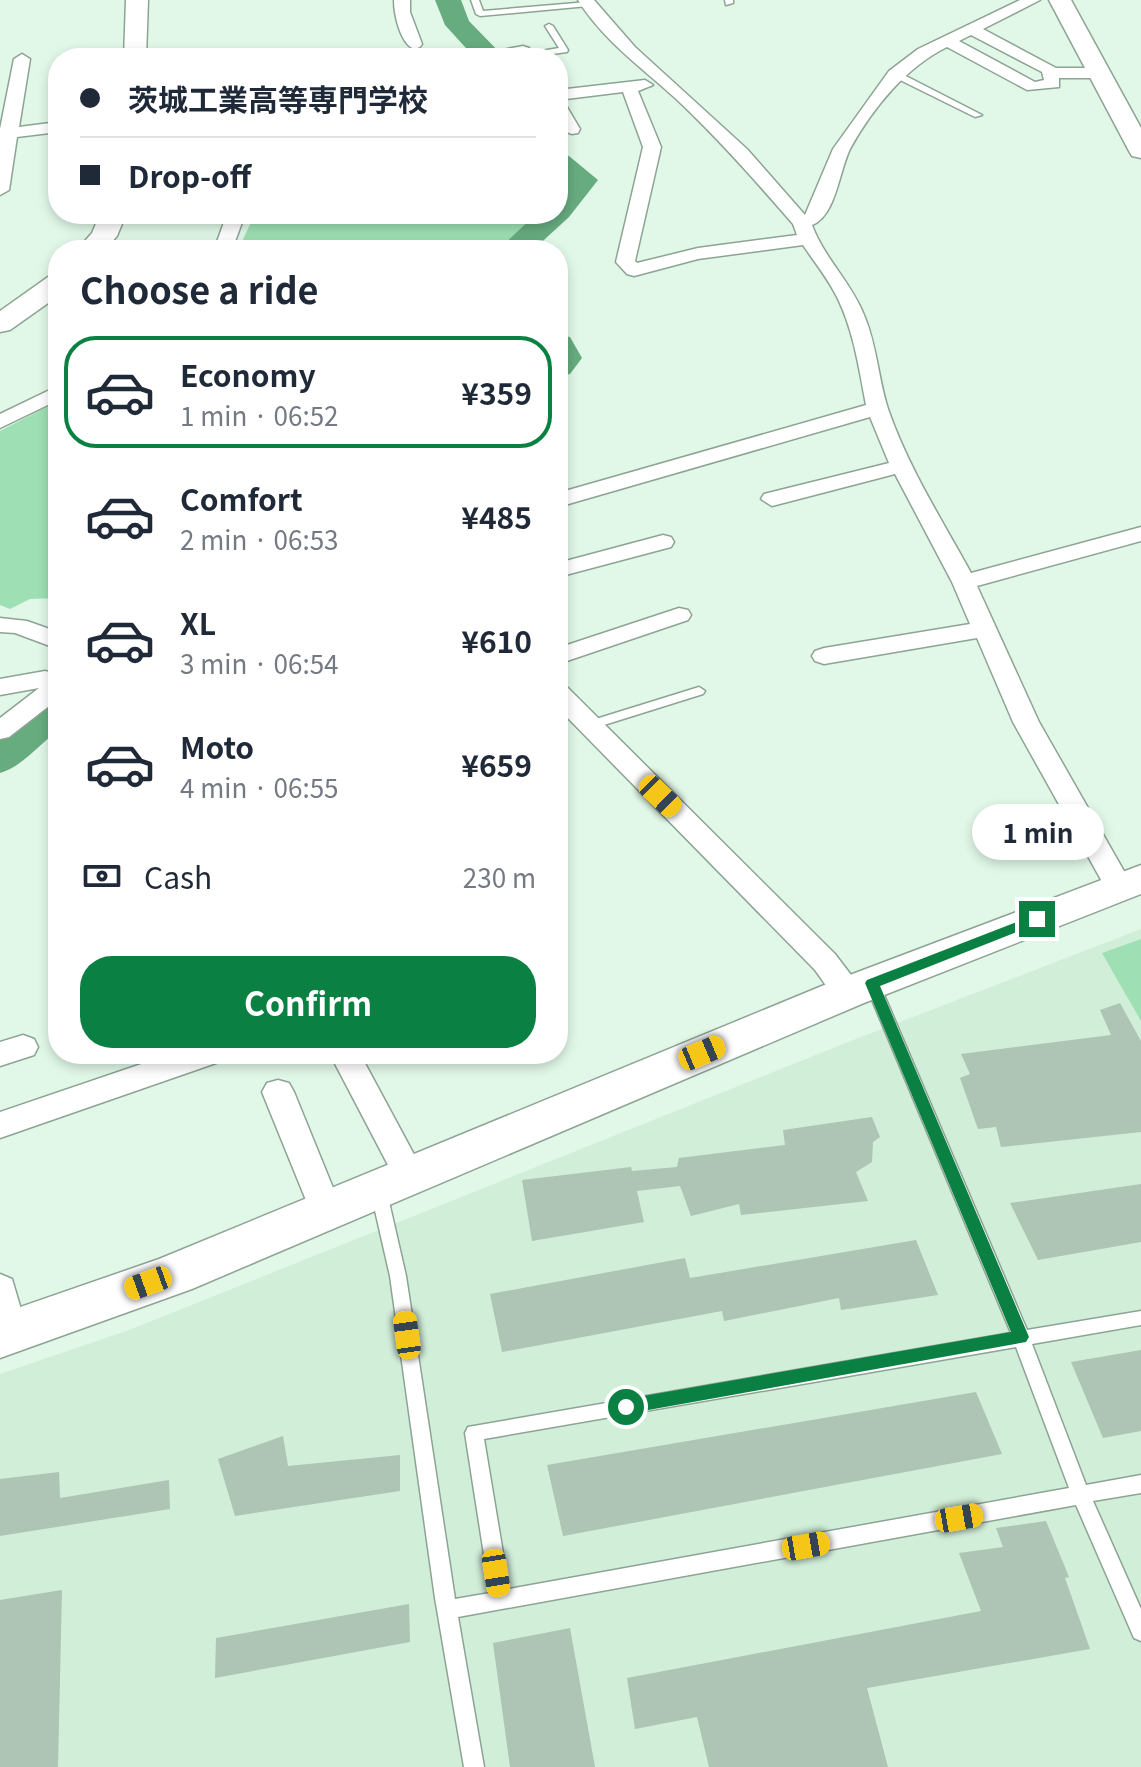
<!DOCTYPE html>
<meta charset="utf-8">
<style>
:root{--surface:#fff;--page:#f2f2f3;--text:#1f2937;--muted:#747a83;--line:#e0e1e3;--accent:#0b8043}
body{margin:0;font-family:Georgia,"Noto Sans JP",serif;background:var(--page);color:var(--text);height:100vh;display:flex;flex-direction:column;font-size:30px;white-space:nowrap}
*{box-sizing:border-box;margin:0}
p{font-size:26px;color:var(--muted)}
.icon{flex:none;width:44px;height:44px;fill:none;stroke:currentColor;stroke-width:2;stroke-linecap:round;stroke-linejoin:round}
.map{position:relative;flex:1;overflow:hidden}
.details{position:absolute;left:48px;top:240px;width:520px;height:824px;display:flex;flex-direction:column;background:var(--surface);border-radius:32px;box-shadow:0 4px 12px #0003}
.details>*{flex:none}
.top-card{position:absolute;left:48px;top:48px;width:520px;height:176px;border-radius:32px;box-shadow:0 4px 12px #0003;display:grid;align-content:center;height:176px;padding:0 32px;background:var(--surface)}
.end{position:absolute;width:36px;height:36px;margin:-18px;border:10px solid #0b8043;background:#fff;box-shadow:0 0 0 4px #fff}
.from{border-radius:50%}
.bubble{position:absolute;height:56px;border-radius:28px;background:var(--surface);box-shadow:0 4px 12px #0003;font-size:26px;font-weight:700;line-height:56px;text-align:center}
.car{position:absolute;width:24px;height:48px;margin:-24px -12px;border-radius:10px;box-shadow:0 0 6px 2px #0007;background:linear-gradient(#f5c518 24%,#345 0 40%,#f5c518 0 76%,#345 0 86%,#f5c518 0)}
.top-card b{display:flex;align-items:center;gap:28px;height:76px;font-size:30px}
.top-card b+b{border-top:2px solid var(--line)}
.top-card i{width:20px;height:20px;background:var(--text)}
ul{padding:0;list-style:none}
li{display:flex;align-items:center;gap:24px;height:112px;margin:0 16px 12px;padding:0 16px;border:4px solid transparent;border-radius:32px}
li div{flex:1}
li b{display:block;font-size:30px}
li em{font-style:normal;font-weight:700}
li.current{border-color:var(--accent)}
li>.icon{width:72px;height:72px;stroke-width:1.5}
h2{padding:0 32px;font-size:36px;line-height:96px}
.pay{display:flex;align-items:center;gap:20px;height:88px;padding:0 32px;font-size:30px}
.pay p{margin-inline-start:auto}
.cta{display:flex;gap:16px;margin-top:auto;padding:16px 32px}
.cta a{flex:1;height:92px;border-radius:32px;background:var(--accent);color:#fff;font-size:32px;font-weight:700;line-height:92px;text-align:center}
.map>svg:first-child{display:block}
.built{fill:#d1eed9}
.green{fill:#9ee0b3}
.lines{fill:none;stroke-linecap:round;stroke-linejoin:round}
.river{fill:#67ac7f;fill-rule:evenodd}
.building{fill:#aec4b4}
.lane-casing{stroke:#8da394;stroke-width:3}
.street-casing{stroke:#8da394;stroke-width:3}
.secondary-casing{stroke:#8da394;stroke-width:3}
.lane{fill:#fff;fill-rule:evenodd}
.street{fill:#fff;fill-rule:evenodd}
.secondary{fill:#fff;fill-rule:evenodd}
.route{fill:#0b8043}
</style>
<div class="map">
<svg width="1141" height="1767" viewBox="0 0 1141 1767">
<rect width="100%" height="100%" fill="#e1f8e8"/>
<!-- built -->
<polygon class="built" points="1141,929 1141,1767 0,1767 0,1374 129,1330 843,1044"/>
<!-- green -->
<g class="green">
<polygon points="255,214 549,214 506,250 238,250"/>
<polygon points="58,401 58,598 30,599 10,609 0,605 0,431"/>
<polygon points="1141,939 1141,1021 1102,953"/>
</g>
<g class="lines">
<!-- river -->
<g class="river">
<polygon points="435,0 461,0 469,21 505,58 475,58 445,25"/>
<polygon points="558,153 569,156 598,180 569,217 533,250 498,250 536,214 558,214 558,190 566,182 558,176"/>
<polygon points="558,334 570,337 582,358 570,374 558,377"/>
<path d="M58 696V731C38 745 23 766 0 773V731L43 700Z"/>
</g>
</g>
<!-- building -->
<g class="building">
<polygon points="1120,1003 1141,1041 1141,1132 1001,1147 996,1127 978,1129 960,1078 970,1074 961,1054 1111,1035 1100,1010"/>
<polygon points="872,1117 880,1137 873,1142 872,1162 856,1172 868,1201 741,1215 739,1204 691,1216 680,1186 637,1191 644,1222 532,1241 522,1180 631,1167 632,1171 677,1167 679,1158 785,1145 783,1130"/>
<polygon points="1141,1184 1141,1242 1038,1260 1010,1203"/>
<polygon points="916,1240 938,1295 841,1310 839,1298 724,1321 722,1311 502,1352 490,1294 685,1258 690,1278"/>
<polygon points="1141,1350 1141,1431 1103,1438 1071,1362"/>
<polygon points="976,1392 1002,1454 563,1536 547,1465"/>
<polygon points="283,1436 288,1466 400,1455 400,1491 235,1516 218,1459"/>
<polygon points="59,1472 60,1498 169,1480 170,1509 0,1536 0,1479"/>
<polygon points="1046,1521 1069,1577 1065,1578 1090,1649 867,1688 888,1767 709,1767 697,1717 635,1729 627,1678 981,1611 959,1553 1003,1547 996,1528"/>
<polygon points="62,1590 58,1767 0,1767 0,1600"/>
<polygon points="409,1604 410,1642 215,1678 216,1638"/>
<polygon points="570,1628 595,1767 510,1767 493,1643"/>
</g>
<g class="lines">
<!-- lane casing -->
<g class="lane-casing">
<g id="lane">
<polygon points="471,0 479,0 483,11 588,2 592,4 588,6 480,16 476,14"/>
<polygon points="725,0 733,0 733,3 726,5"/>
<polygon points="549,24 553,26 568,50 567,52 523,58 523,54 559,48 545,26"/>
<polygon points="892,72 898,72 982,115 975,117 892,76"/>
<polygon points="699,687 705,691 703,694 588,730 582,726 583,723"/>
<path d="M872 978 877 979 879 983 1027 1330 1141 1311V1325L1032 1344 1086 1485 1141 1475V1493L1093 1501 1141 1609V1641L1134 1638 1076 1505 458 1617 484 1767H464L435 1598 390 1276 371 1193 373 1188 379 1186 385 1188 387 1193 406 1276 455 1599 490 1593 465 1433 468 1427 1011 1333 865 983 867 979ZM1016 1347 1069 1488 509 1589 484 1439Z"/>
</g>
</g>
<!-- street casing -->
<g class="street-casing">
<g id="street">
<path d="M394 0H410V12L422 44 420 47 414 49C400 43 394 14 394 0Z"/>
<path d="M578 0H594L635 47 747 149 805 215 833 149 889 71 918 49 1020 0H1040L983 29 1056 68H1099L1107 73 1099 78H1059V87L1027 90 947 47C906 67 872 109 850 149 839 171 836 216 812 225 824 258 851 282 864 315 877 345 878 378 888 409 908 467 942 520 971 573L1141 527V541L977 586 1039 722 1133 887 1129 894 1119 897 1109 894 1013 722 977 638 824 664 815 661 812 656 815 651 824 648 970 624 952 582 895 474 772 506 761 499 764 494 889 463 870 417 558 507V493L866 405C859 369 854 332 838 299 829 280 815 263 803 245L698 259 634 276 627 274 616 262 643 147 623 92 558 100V90L645 80 653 85 638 91 661 147 635 261 637 263 698 248 797 235 793 224C755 180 717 137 674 97 641 67 602 39 578 0ZM971 35 1042 72 1044 80 1035 82 959 41Z"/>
<polygon points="523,46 529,48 536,58 491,58 489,55 491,52"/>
<polygon points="22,54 30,59 19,127 58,122 58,132 17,137 9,190 0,195 0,129 14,59"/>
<path d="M558 101 564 102 580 129 578 133 572 134C557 130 558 114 558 101Z"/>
<polygon points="227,214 245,214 232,250 214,250"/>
<polygon points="58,386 58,400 0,428 0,414"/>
<polygon points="663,535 671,537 674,542 671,547 558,577 558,563"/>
<polygon points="679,608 688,610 691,615 688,620 558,664 558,648"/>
<polygon points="0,618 27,621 58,632 58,649 15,633 0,632"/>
<polygon points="45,671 58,674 58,699 9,737 0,739 0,718 39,688 0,695 0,679"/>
<path d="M558 685 567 687 835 954 864 992 859 1000C837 1007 827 986 815 970L558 708Z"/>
<polygon points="23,1035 34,1039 38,1047 34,1055 0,1066 0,1042"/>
<polygon points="161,1054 223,1054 219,1062 0,1138 0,1112 162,1057"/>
<polygon points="334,1054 360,1054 425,1175 420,1184 409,1188 398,1184 332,1058"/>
<polygon points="278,1080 289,1083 294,1092 342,1210 338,1220 326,1224 314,1220 310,1210 262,1092 267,1083"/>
<polygon points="0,1274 12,1279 28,1333 23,1344 11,1348 0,1344"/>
</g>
</g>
<!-- secondary casing -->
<g class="secondary-casing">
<g id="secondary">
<polygon points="126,0 148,0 146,58 124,58"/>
<polygon points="1049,0 1071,0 1141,128 1141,158 1132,156 1129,151"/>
<polygon points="100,214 126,214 117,236 105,250 77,250 92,233"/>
<polygon points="58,275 58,296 10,330 0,332 0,311 48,277"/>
<polygon points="1141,865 1141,894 864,1003 192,1289 0,1358 0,1314 159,1259 834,981"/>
</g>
</g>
<!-- lane -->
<use href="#lane" class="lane"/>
<!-- street -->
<use href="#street" class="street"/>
<!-- secondary -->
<use href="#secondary" class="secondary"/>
</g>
<!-- route -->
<polygon class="route" points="1037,914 1044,919 1042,922 880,986 1029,1337 1026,1342 626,1414 620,1412 618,1407 620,1401 626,1399 1011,1332 865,983 867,980"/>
</svg>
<i class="end from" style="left:626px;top:1407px"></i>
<i class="end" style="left:1037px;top:919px"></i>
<div class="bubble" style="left:972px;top:804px;width:132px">1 min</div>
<i class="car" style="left:660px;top:796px;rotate:134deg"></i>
<i class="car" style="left:702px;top:1053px;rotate:67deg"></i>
<i class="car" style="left:148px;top:1283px;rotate:250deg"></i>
<i class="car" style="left:407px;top:1335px;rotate:352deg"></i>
<i class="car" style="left:959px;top:1518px;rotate:80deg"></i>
<i class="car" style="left:806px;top:1546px;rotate:80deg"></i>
<i class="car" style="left:496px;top:1573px;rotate:171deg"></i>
<div class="top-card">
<b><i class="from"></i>茨城工業高等専門学校</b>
<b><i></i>Drop-off</b>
</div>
<section class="details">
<h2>Choose a ride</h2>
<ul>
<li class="current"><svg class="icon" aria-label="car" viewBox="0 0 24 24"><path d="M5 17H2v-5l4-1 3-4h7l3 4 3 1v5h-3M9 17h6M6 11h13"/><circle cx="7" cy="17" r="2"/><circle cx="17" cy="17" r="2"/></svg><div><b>Economy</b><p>1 min · 06:52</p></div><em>¥359</em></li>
<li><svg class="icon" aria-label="car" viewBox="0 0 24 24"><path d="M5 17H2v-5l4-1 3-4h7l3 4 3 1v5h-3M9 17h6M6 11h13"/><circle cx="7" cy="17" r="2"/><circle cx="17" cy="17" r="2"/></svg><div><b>Comfort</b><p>2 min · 06:53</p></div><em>¥485</em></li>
<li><svg class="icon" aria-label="car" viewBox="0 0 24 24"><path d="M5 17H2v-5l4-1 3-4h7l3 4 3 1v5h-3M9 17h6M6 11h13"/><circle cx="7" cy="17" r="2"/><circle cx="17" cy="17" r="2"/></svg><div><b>XL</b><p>3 min · 06:54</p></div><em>¥610</em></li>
<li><svg class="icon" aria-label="car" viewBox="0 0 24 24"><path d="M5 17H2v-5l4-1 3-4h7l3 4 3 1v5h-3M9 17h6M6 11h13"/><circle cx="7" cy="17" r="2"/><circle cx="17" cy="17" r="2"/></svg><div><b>Moto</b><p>4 min · 06:55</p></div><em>¥659</em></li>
</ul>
<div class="pay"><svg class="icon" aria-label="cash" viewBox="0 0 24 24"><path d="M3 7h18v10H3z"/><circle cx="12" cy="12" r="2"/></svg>Cash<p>230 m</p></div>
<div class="cta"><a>Confirm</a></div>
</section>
</div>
